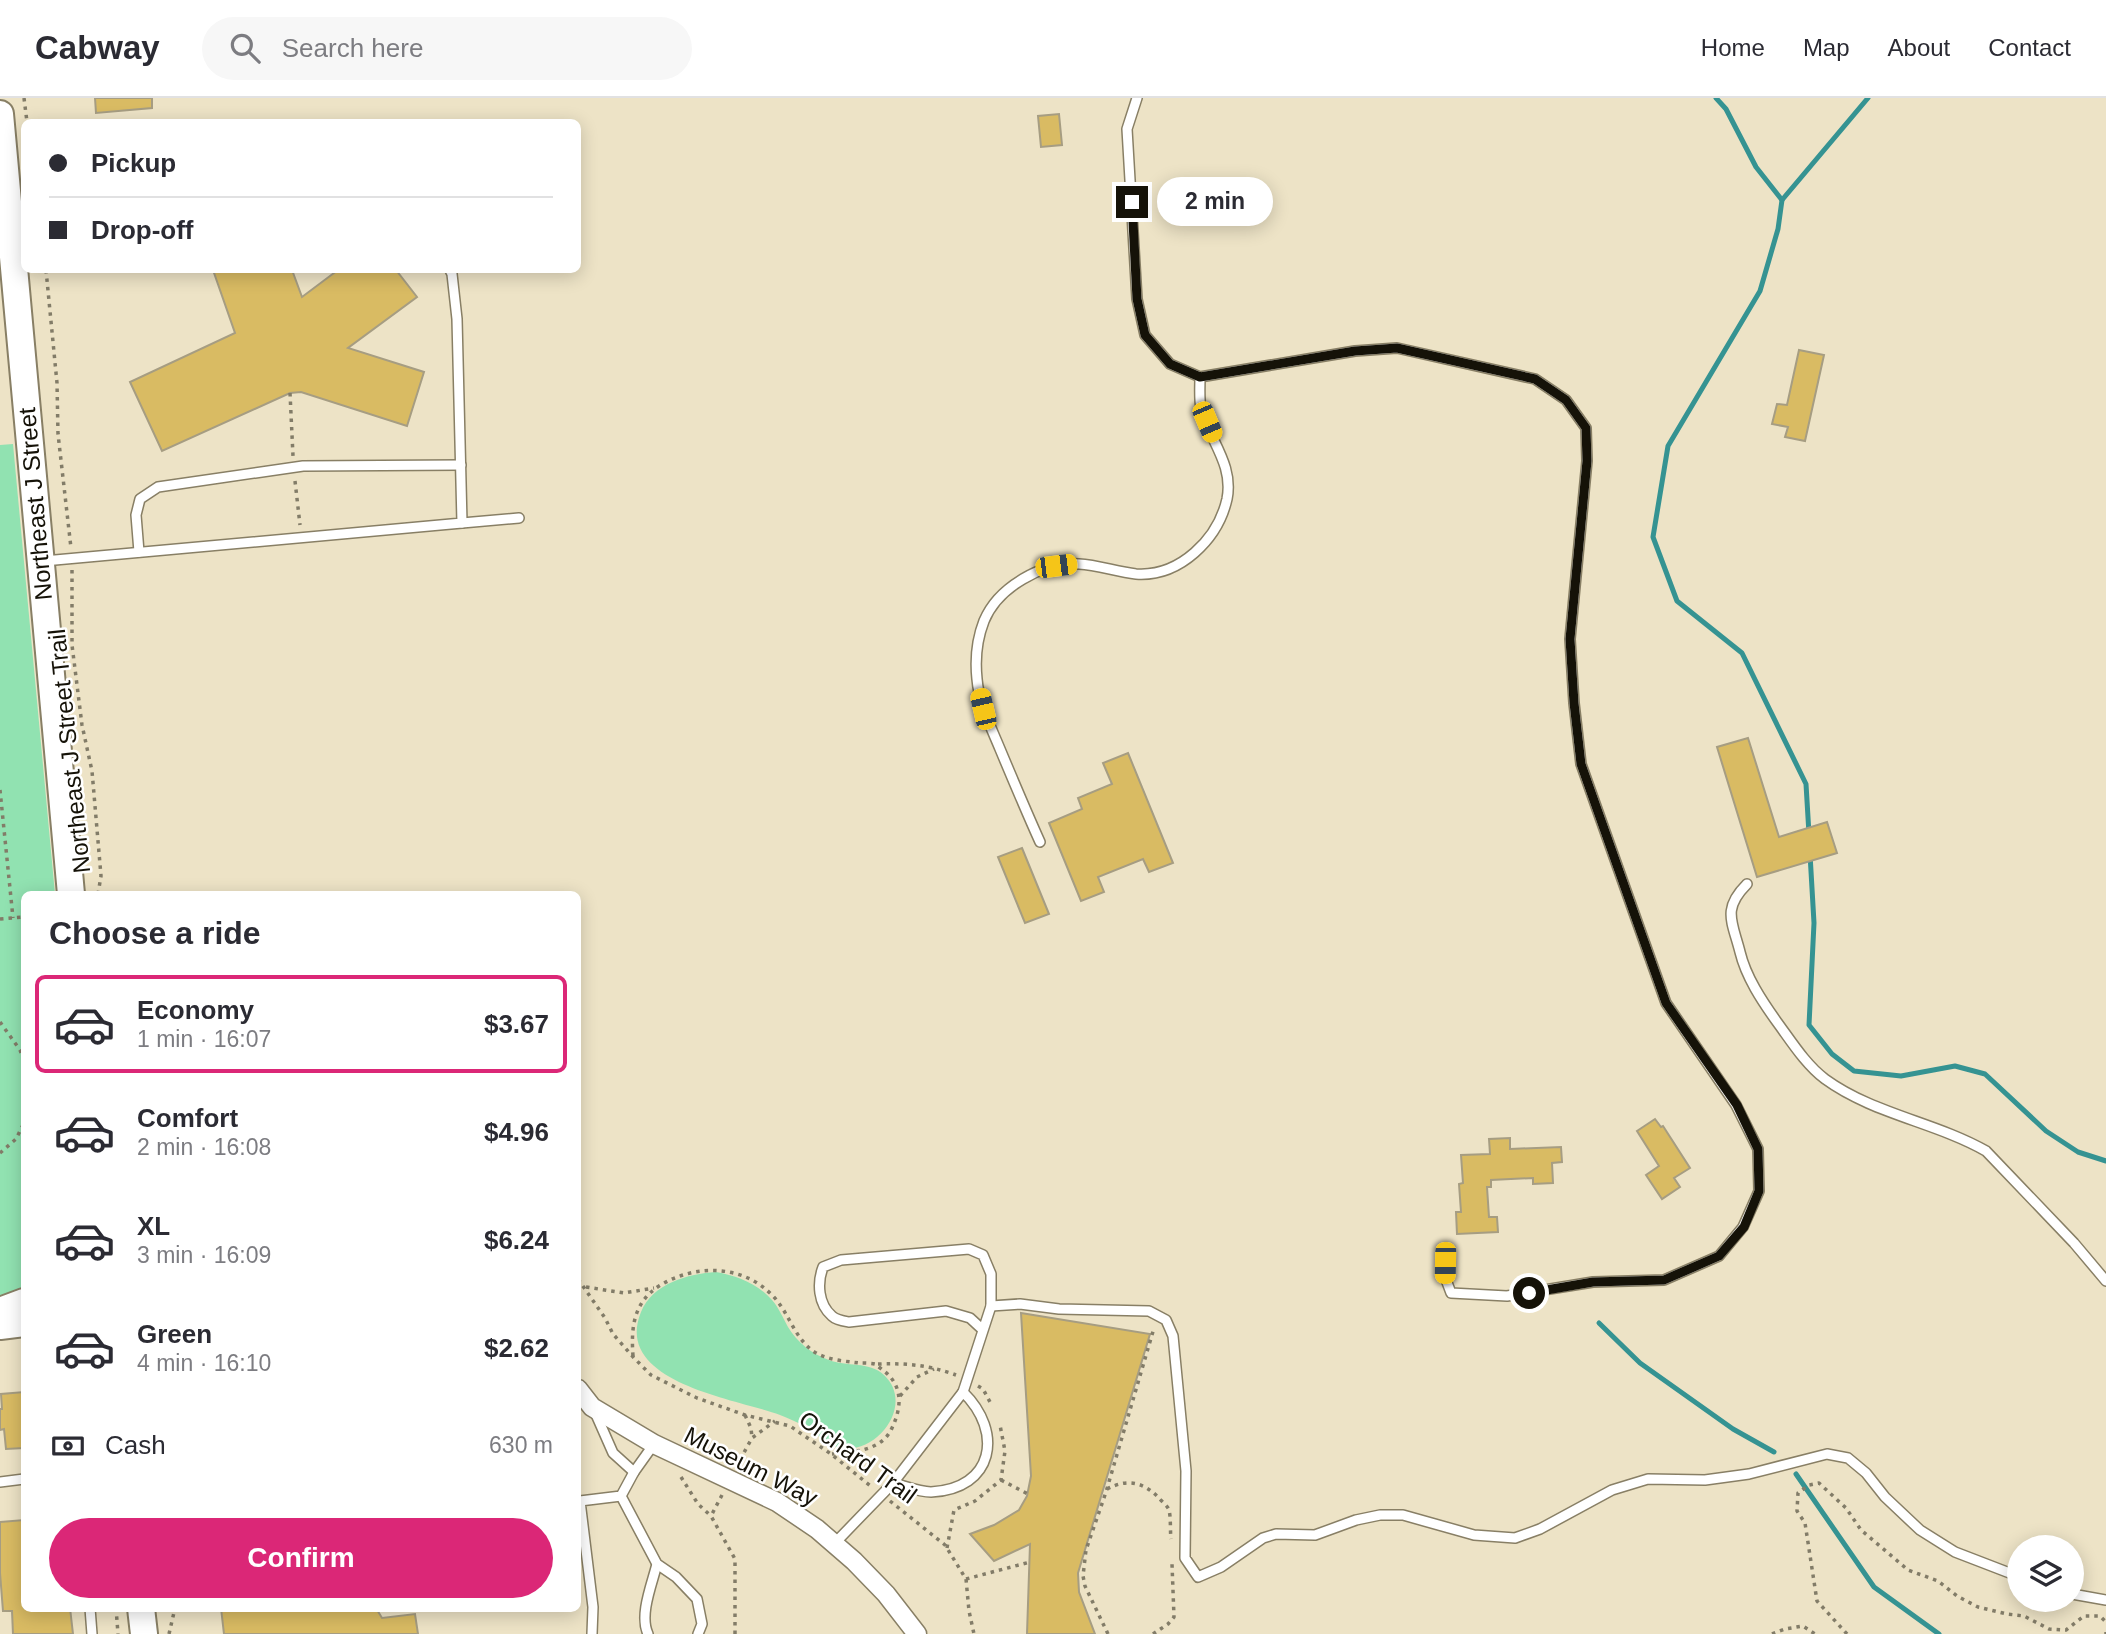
<!DOCTYPE html>
<meta charset="utf-8">
<style>
:root{--surface:#fff;--page:#f7f7f7;--text:#2b2b33;--muted:#7c7c81;--line:#e1e1e2;--accent:#db2777}
body{margin:0;font-family:Arial,sans-serif;background:var(--page);color:var(--text);height:100vh;display:flex;flex-direction:column;font-size:26px;white-space:nowrap}
*{box-sizing:border-box;margin:0}
p{font-size:23px;color:var(--muted)}
.icon{flex:none;width:38px;height:38px;fill:none;stroke:currentColor;stroke-width:2;stroke-linecap:round;stroke-linejoin:round}
.map{position:relative;flex:1;overflow:hidden}
.drawer{position:absolute;left:21px;top:793px;width:560px;height:721px;display:flex;flex-direction:column;background:var(--surface);border-radius:10px;box-shadow:0 4px 18px #0003}
.drawer>*{flex:none}
.guide{position:absolute;left:21px;top:21px;width:560px;height:154px;border-radius:10px;box-shadow:0 4px 18px #0003;display:grid;align-content:center;height:154px;padding:0 28px;background:var(--surface)}
.tools{position:absolute;left:2007px;top:1437px;display:grid;gap:14px}
.tools a{display:grid;place-items:center;width:77px;height:77px;border-radius:50%;background:var(--surface);box-shadow:0 4px 18px #0003;font-size:35px}
.end{position:absolute;width:32px;height:32px;margin:-16px;border:9px solid #151208;background:#fff;box-shadow:0 0 0 4px #fff}
.from{border-radius:50%}
.bubble{position:absolute;height:49px;border-radius:24px;background:var(--surface);box-shadow:0 4px 18px #0003;font-size:23px;font-weight:700;line-height:49px;text-align:center}
.car{position:absolute;width:21px;height:42px;margin:-21px -10px;border-radius:9px;box-shadow:0 0 5px 2px #0007;background:linear-gradient(#f5c518 24%,#345 0 40%,#f5c518 0 76%,#345 0 86%,#f5c518 0)}
.guide b{display:flex;align-items:center;gap:24px;height:66px;font-size:26px}
.guide b+b{border-top:2px solid var(--line)}
.guide i{width:18px;height:18px;background:var(--text)}
ul{padding:0;list-style:none}
li{display:flex;align-items:center;gap:21px;height:98px;margin:0 14px 10px;padding:0 14px;border:4px solid transparent;border-radius:10px}
li div{flex:1}
li b{display:block;font-size:26px}
li em{font-style:normal;font-weight:700}
li.on{border-color:var(--accent)}
li>.icon{width:63px;height:63px;stroke-width:1.5}
h2{padding:0 28px;font-size:32px;line-height:84px}
.pay{display:flex;align-items:center;gap:18px;height:77px;padding:0 28px;font-size:26px}
.pay p{margin-inline-start:auto}
.action{display:flex;gap:14px;margin-top:auto;padding:14px 28px}
.action a{flex:1;height:80px;border-radius:42px;background:var(--accent);color:#fff;font-size:28px;font-weight:700;line-height:80px;text-align:center}
header{display:flex;align-items:center;gap:42px;box-sizing:border-box;height:98px;padding:0 35px;background:var(--surface);border-bottom:2px solid var(--line)}
header strong{font-size:33px}
nav{display:flex;gap:38px;margin-inline-start:auto;font-size:24px}
.search{width:490px;height:63px;background:var(--page);display:flex;align-items:center;gap:18px;box-sizing:border-box;padding:0 24px;border-radius:38px;color:var(--muted);font-size:26px}
.map>svg:first-child{display:block}
.green{fill:#91e2b1}
.lines{fill:none;stroke-linecap:round;stroke-linejoin:round}
.stream{stroke:#359392;stroke-width:5}
.building{fill:#d9bb63;stroke:#a69d82;stroke-width:2}
.lane-casing{stroke:#887f65;stroke-width:12}
.street-casing{stroke:#887f65;stroke-width:21}
.secondary-casing{stroke:#887f65;stroke-width:30}
.path{stroke:#827c68;stroke-width:3.5;stroke-dasharray:3.5 5;stroke-linecap:butt}
.lane{stroke:#fff;stroke-width:9}
.street{stroke:#fff;stroke-width:18}
.secondary{stroke:#fff;stroke-width:26}
.route{stroke:#151208;stroke-width:9}
.labels{text-anchor:middle;dominant-baseline:central;stroke-width:5;stroke-linejoin:round;paint-order:stroke}
.street-label{font-size:24px;fill:#151208;stroke:#fff}
</style>
<header>
<strong>Cabway</strong>
<div class="search"><svg class="icon" aria-label="search" viewBox="0 0 24 24"><circle cx="10" cy="10" r="6"/><path d="M15 15l6 6"/></svg>Search here</div>
<nav><a>Home</a><a>Map</a><a>About</a><a>Contact</a></nav>
</header>
<div class="map">
<svg width="2106" height="1536" viewBox="0 0 2106 1536">
<rect width="100%" height="100%" fill="#ede3c6"/>
<!-- green -->
<g class="green">
<polygon points="13,346 55,796 24,796 24,1197 0,1205 0,347"/>
<path d="M716 1174C737 1178 757 1185 772 1202 779 1210 783 1220 788 1229 797 1244 812 1256 829 1262 846 1269 869 1263 884 1277 915 1306 878 1357 840 1350 827 1347 816 1335 804 1328 797 1324 788 1320 780 1317 738 1301 612 1285 641 1214 653 1185 688 1176 716 1174Z"/>
</g>
<g class="lines">
<!-- stream -->
<g class="stream">
<polyline points="1716,0 1726,11 1756,69 1782,102"/>
<polyline points="1809,736 1806,686 1742,555 1677,503 1653,439 1668,348 1760,193 1778,131 1782,102 1868,0"/>
<polyline points="1810,756 1814,825 1809,927 1832,956 1854,973 1901,978 1955,968 1985,976 2046,1033 2078,1054 2106,1063"/>
<polyline points="1599,1225 1640,1265 1733,1331 1774,1354"/>
<polyline points="1796,1376 1874,1489 1939,1536"/>
</g>
</g>
<!-- building -->
<g class="building">
<polygon points="95,0 152,0 152,10 96,15"/>
<polygon points="1059,16 1062,47 1041,49 1038,18"/>
<polygon points="213,172 292,172 302,199 338,172 396,172 417,199 348,250 424,274 407,328 301,294 290,295 162,353 130,284 235,235"/>
<polygon points="1799,252 1824,257 1805,343 1785,339 1788,329 1772,326 1777,306 1787,307"/>
<polygon points="1748,640 1779,739 1827,724 1837,755 1757,779 1717,649"/>
<polygon points="1128,655 1173,765 1149,774 1143,761 1098,779 1104,794 1081,803 1049,725 1082,711 1078,700 1112,686 1103,665"/>
<polygon points="1022,750 1049,816 1025,825 998,759"/>
<polygon points="1655,1021 1661,1029 1663,1028 1690,1070 1674,1080 1680,1089 1662,1101 1646,1077 1659,1068 1637,1033"/>
<polygon points="1510,1040 1510,1051 1561,1049 1562,1064 1552,1065 1553,1085 1533,1086 1533,1080 1491,1082 1491,1089 1487,1089 1489,1119 1497,1119 1498,1134 1457,1136 1456,1114 1461,1114 1459,1086 1463,1085 1461,1057 1490,1056 1489,1041"/>
<polygon points="1021,1215 1150,1236 1078,1475 1079,1494 1095,1536 1027,1536 1030,1446 994,1463 970,1436 994,1427 1019,1412 1027,1398 1031,1378"/>
<polygon points="24,1294 24,1350 6,1351 4,1331 0,1332 0,1311 2,1311 1,1296"/>
<polygon points="24,1422 24,1510 70,1510 73,1536 13,1536 12,1513 3,1513 0,1475 0,1424"/>
<polygon points="221,1510 376,1510 382,1520 415,1516 418,1536 224,1536"/>
</g>
<g class="lines">
<!-- lane casing -->
<g class="lane-casing">
<g id="lane">
<polyline points="1137,0 1127,31 1137,201 1145,237 1170,266 1200,279 1355,253 1397,250 1535,281 1566,302 1586,330 1587,363 1570,541 1574,605 1581,666 1666,905 1736,1007 1758,1051 1759,1093 1743,1129 1719,1158 1664,1182 1593,1184 1507,1198 1451,1195 1445,1179 1445,1151"/>
<polyline points="462,425 519,420"/>
<polyline points="139,454 136,417 140,401 158,389 303,368 461,367"/>
<polyline points="44,463 462,425 457,221 452,176 450,172"/>
<path d="M1040 744C1026 713 1013 682 1000 651 991 629 979 606 977 581 975 562 977 541 984 523 998 489 1042 464 1079 466 1098 467 1117 474 1136 476 1180 479 1218 441 1227 401 1234 366 1209 342 1201 310 1199 301 1200 289 1200 279"/>
<path d="M1747 786C1722 811 1732 823 1740 854 1746 879 1762 903 1777 924 1791 943 1806 967 1825 981 1873 1016 1935 1024 1986 1053L2074 1145 2106 1183"/>
<polyline points="991,1208 1020,1206 1059,1211 1149,1213 1166,1222 1173,1238 1186,1373 1185,1460 1198,1479 1221,1469 1263,1440 1276,1436 1315,1437 1356,1422 1380,1417 1403,1417 1474,1437 1515,1440 1540,1431 1612,1392 1648,1381 1705,1382 1749,1376 1827,1356 1848,1360 1866,1375 1885,1399 1920,1432 1955,1454 2020,1479"/>
<path d="M963 1294 991 1208V1176L983 1157 969 1151 841 1162 823 1169C817 1185 818 1206 832 1218 836 1222 843 1223 849 1224L946 1213 970 1220 983 1232"/>
<polyline points="594,1312 613,1355 634,1374"/>
<polyline points="0,1384 24,1381"/>
<polyline points="621,1398 657,1466 676,1479 697,1501 702,1526 698,1536"/>
<path d="M834 1446 893 1385C905 1388 919 1394 931 1394 994 1391 1004 1334 963 1294L893 1385"/>
<polyline points="2072,1496 2106,1502"/>
<polyline points="90,1510 92,1536"/>
<polyline points="592,1536 593,1509 580,1403 621,1398 634,1374 654,1346"/>
<path d="M648 1536C639 1517 652 1486 657 1466"/>
</g>
</g>
<!-- street casing -->
<g class="street-casing">
<polyline id="street" points="578,1291 592,1309 654,1346 777,1404 817,1431 854,1463 886,1496 917,1536"/>
</g>
<!-- secondary casing -->
<g class="secondary-casing">
<g id="secondary">
<polyline points="0,16 71,796"/>
<polyline points="0,1213 24,1204"/>
<polyline points="0,1228 24,1225"/>
<polyline points="141,1510 144,1536"/>
</g>
</g>
<!-- path -->
<g class="path">
<polyline points="24,0 27,24"/>
<polyline points="46,172 57,285 58,336 71,450"/>
<polyline points="290,295 293,358"/>
<polyline points="295,383 300,427"/>
<polyline points="72,472 72,547 82,627 92,673 101,778 98,796"/>
<polyline points="0,692 13,820"/>
<polyline points="0,821 24,819"/>
<polyline points="0,924 20,952 24,963"/>
<polyline points="0,1055 16,1041 24,1025"/>
<polyline points="578,1181 605,1220 613,1236 634,1260 651,1277 697,1300 745,1317 790,1328 831,1356 873,1390"/>
<polyline points="586,1189 624,1195 654,1190"/>
<path d="M633 1258C631 1230 633 1205 659 1188 694 1166 742 1166 772 1197 789 1214 793 1238 813 1253 826 1262 844 1263 859 1265 864 1265 871 1265 875 1266 876 1267 883 1272 884 1273 903 1288 902 1309 892 1330 882 1353 853 1354 832 1356"/>
<path d="M878 1266C906 1265 929 1267 956 1277"/>
<polyline points="978,1288 983,1291 990,1304"/>
<polyline points="900,1298 917,1279 934,1271"/>
<polyline points="745,1317 751,1330 752,1340"/>
<polyline points="736,1369 752,1340 775,1323"/>
<polyline points="681,1379 698,1406 711,1418"/>
<polyline points="1001,1382 1028,1396"/>
<path d="M1107 1391C1126 1381 1142 1383 1158 1399 1161 1403 1167 1407 1169 1412 1171 1420 1170 1432 1171 1441"/>
<polyline points="722,1397 711,1418 735,1461 735,1536"/>
<polyline points="890,1403 945,1447 966,1481 969,1513 974,1536"/>
<polyline points="947,1450 954,1412 975,1403 1001,1382 1005,1353 1000,1327"/>
<polyline points="966,1481 1030,1464"/>
<polyline points="116,1510 118,1536"/>
<polyline points="169,1536 175,1510"/>
<polyline points="1108,1536 1085,1488 1083,1478 1086,1452 1106,1394 1154,1230"/>
<polyline points="1153,1536 1168,1526 1174,1519 1172,1466"/>
<polyline points="1772,1536 1785,1531 1803,1528 1815,1536"/>
<polyline points="1847,1536 1817,1503 1805,1425 1797,1413 1798,1395 1809,1387 1819,1385 1846,1410 1861,1432 1908,1472 1938,1483 1957,1498 1978,1509 2007,1516 2024,1518 2049,1531 2066,1532 2084,1518 2100,1518 2106,1524"/>
<polyline points="2106,1536 2106,1534"/>
</g>
<!-- lane -->
<use href="#lane" class="lane"/>
<!-- street -->
<use href="#street" class="street"/>
<!-- secondary -->
<use href="#secondary" class="secondary"/>
</g>
<g class="lines">
<!-- route -->
<polyline class="route" points="1132,104 1137,201 1145,237 1170,266 1200,279 1355,253 1397,250 1535,281 1566,302 1586,330 1587,363 1570,541 1574,605 1581,666 1666,905 1737,1007 1758,1051 1759,1093 1744,1129 1719,1158 1664,1182 1593,1184 1529,1195"/>
</g>
<g class="labels">
<!-- street labels -->
<g class="street-label">
<text transform="translate(35 406) rotate(-95)">Northeast J Street</text>
<text transform="translate(69 653) rotate(-96)">Northeast J Street Trail</text>
<text transform="translate(858 1359) rotate(36)">Orchard Trail</text>
<text transform="translate(751 1368) rotate(27)">Museum Way</text>
</g>
</g>
</svg>
<div class="tools">
<a><svg class="icon" aria-label="layers" viewBox="0 0 24 24"><path d="M12 4l9 5-9 5-9-5zM3 14l9 5 9-5"/></svg></a>
</div>
<i class="end from" style="left:1529px;top:1195px"></i>
<i class="end" style="left:1132px;top:104px"></i>
<div class="bubble" style="left:1157px;top:79px;width:116px">2 min</div>
<i class="car" style="left:1207px;top:324px;rotate:157deg"></i>
<i class="car" style="left:1056px;top:468px;rotate:83deg"></i>
<i class="car" style="left:983px;top:611px;rotate:347deg"></i>
<i class="car" style="left:1445px;top:1165px;rotate:181deg"></i>
<div class="guide">
<b><i class="from"></i>Pickup</b>
<b><i></i>Drop-off</b>
</div>
<section class="drawer">
<h2>Choose a ride</h2>
<ul>
<li class="on"><svg class="icon" aria-label="car" viewBox="0 0 24 24"><path d="M5 17H2v-5l4-1 3-4h7l3 4 3 1v5h-3M9 17h6M6 11h13"/><circle cx="7" cy="17" r="2"/><circle cx="17" cy="17" r="2"/></svg><div><b>Economy</b><p>1 min · 16:07</p></div><em>$3.67</em></li>
<li><svg class="icon" aria-label="car" viewBox="0 0 24 24"><path d="M5 17H2v-5l4-1 3-4h7l3 4 3 1v5h-3M9 17h6M6 11h13"/><circle cx="7" cy="17" r="2"/><circle cx="17" cy="17" r="2"/></svg><div><b>Comfort</b><p>2 min · 16:08</p></div><em>$4.96</em></li>
<li><svg class="icon" aria-label="car" viewBox="0 0 24 24"><path d="M5 17H2v-5l4-1 3-4h7l3 4 3 1v5h-3M9 17h6M6 11h13"/><circle cx="7" cy="17" r="2"/><circle cx="17" cy="17" r="2"/></svg><div><b>XL</b><p>3 min · 16:09</p></div><em>$6.24</em></li>
<li><svg class="icon" aria-label="car" viewBox="0 0 24 24"><path d="M5 17H2v-5l4-1 3-4h7l3 4 3 1v5h-3M9 17h6M6 11h13"/><circle cx="7" cy="17" r="2"/><circle cx="17" cy="17" r="2"/></svg><div><b>Green</b><p>4 min · 16:10</p></div><em>$2.62</em></li>
</ul>
<div class="pay"><svg class="icon" aria-label="cash" viewBox="0 0 24 24"><path d="M3 7h18v10H3z"/><circle cx="12" cy="12" r="2"/></svg>Cash<p>630 m</p></div>
<div class="action"><a>Confirm</a></div>
</section>
</div>
